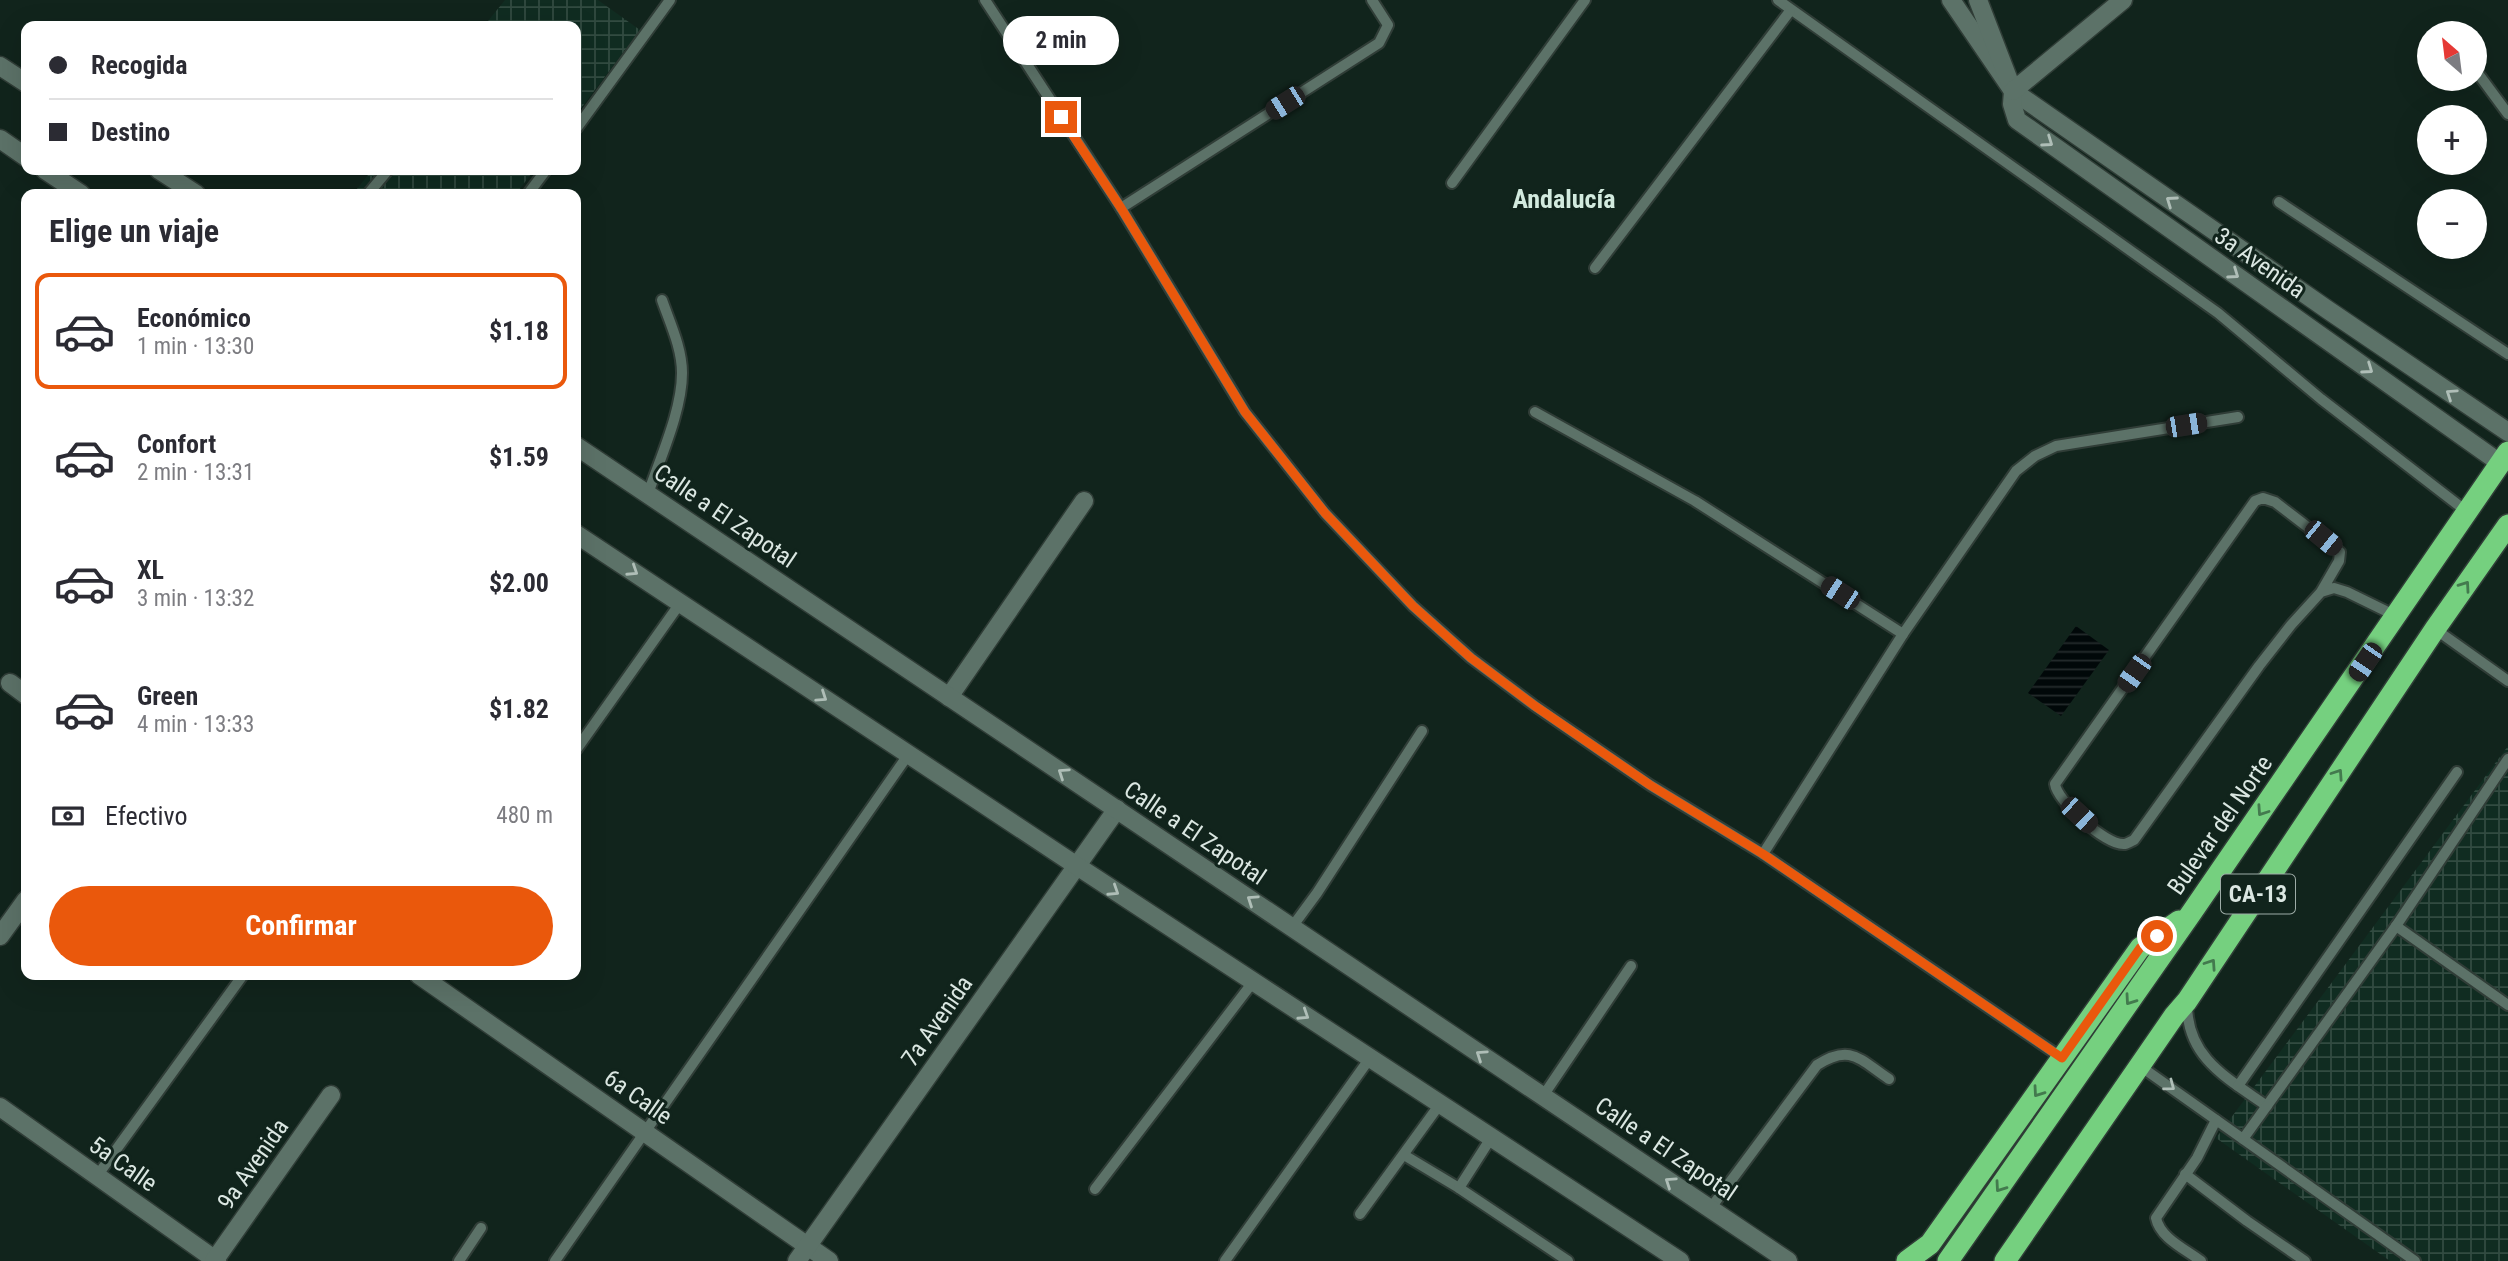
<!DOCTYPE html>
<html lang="es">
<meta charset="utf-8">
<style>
:root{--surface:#fff;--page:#f7f7f7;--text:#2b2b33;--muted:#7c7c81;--line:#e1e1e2;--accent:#ea580c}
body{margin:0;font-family:"Roboto Condensed",sans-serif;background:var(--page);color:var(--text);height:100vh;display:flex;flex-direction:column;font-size:26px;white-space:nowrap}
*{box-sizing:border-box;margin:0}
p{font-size:23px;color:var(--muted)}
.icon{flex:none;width:38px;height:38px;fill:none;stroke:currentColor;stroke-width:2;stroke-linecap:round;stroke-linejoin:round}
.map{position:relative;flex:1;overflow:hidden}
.sheet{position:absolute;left:21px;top:189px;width:560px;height:791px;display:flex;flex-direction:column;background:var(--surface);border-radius:14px;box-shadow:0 7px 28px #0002}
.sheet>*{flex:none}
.hud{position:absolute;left:21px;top:21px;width:560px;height:154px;border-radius:14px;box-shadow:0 7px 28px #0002;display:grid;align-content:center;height:154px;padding:0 28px;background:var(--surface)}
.needle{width:46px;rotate:332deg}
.fabs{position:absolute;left:2417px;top:21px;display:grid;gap:14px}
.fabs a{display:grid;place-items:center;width:70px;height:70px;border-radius:50%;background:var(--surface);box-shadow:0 7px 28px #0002;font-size:35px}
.end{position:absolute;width:32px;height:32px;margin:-16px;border:9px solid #ea580c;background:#fff;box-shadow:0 0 0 4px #fff}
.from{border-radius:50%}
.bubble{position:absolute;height:49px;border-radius:24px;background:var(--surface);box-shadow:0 7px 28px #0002;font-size:23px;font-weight:700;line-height:49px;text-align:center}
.car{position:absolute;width:21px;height:42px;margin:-21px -10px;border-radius:9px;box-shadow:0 0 5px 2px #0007;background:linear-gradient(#222 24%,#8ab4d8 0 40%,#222 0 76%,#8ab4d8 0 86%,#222 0)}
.hud b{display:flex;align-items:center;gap:24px;height:66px;font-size:26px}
.hud b+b{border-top:2px solid var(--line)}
.hud i{width:18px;height:18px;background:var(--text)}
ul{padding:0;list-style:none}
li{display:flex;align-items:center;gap:21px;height:116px;margin:0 14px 10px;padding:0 14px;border:4px solid transparent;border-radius:14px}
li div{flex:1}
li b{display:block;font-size:26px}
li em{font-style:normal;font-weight:700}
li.current{border-color:var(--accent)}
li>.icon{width:63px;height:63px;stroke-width:1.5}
h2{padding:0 28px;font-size:32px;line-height:84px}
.pay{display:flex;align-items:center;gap:18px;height:77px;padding:0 28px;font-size:26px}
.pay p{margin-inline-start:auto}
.primary-button{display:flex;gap:14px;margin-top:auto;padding:14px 28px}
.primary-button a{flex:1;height:80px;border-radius:42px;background:var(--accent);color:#fff;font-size:28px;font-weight:700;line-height:80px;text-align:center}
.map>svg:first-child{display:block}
.industrial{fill:url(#industrial-grid)}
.water{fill:url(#water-rules)}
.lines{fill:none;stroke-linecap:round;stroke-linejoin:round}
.lane-casing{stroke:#303d37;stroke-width:14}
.street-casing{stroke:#303d37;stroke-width:21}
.secondary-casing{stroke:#303d37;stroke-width:21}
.highway-casing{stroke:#303d37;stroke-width:24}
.lane{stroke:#5c7268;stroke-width:10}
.street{stroke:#5c7268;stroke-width:18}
.secondary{stroke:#5c7268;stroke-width:18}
.highway{stroke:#75d07f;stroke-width:21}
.oneway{stroke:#afbeb7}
.oneway2{stroke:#437a4e}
.route{stroke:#ea580c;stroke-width:9}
.labels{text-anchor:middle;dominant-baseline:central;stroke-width:6;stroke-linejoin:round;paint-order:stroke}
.shield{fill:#11241c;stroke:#9eaca7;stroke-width:2}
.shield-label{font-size:23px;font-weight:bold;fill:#dbe7e2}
.street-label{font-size:24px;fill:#dbe7e2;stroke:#11241c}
.neighbourhood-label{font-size:26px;font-weight:bold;fill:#d2eade;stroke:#11241c}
</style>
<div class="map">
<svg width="2508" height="1261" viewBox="0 0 2508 1261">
<defs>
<pattern id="industrial-grid" width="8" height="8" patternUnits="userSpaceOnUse" patternTransform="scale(1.75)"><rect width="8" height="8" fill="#102c21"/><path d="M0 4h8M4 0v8" fill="none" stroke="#324b41"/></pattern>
<pattern id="water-rules" width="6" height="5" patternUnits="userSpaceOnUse" patternTransform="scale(1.75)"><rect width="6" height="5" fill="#010809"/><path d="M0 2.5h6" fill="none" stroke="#252c2d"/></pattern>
</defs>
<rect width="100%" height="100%" fill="#11241c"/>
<!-- industrial -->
<g class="industrial">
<polygon points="505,0 598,0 640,30 576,115 576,26 484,26"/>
<polygon points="372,170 534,170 516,194 353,194"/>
<polygon points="2508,746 2508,1261 2390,1261 2216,1138"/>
</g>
<!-- water -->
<polygon class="water" points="2076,626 2109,650 2061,716 2028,693"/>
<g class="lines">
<!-- lane casing -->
<g class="lane-casing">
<g id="lane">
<polyline points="985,0 1121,208 1245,412 1325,513 1413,606 1471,658 1535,706 1650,785 1763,854 2062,1058"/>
<polyline points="1778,0 2218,313 2321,399 2466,511"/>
<polyline points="2474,68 2508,114"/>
<polyline points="576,129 670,0"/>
<polyline points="1452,183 1585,0"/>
<polyline points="368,194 388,170"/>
<polyline points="528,194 546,170"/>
<polyline points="2279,202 2508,354"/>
<polyline points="1121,208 1379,43 1388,25 1372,0"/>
<polyline points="1595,268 1790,11"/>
<polyline points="1535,412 1695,501 1903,634"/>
<path d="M648 494C660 458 682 411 682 373 682 348 670 323 662 300"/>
<path d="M2321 592 2339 561 2340 552 2275 502 2263 498 2255 501 2055 784C2057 801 2105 845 2124 844 2127 844 2131 841 2134 840L2259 666 2291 625 2321 592 2334 588 2347 592 2396 616"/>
<polyline points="2435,629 2508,681"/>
<polyline points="576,750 681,602"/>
<polyline points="1763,854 1903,634 2016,471 2035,456 2056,446 2238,417"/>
<polyline points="2396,926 2508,1005"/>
<polyline points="1292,927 1317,893 1422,731"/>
<path d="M2187 1004C2187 1058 2227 1078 2267 1106"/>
<polyline points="2140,1066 2415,1261"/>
<polyline points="2238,1086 2457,772"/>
<polyline points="1543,1096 1631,966"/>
<polyline points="2243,1139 2396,926 2508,759"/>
<polyline points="1404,1155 1459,1188 1568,1261"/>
<polyline points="2185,1174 2247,1221 2305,1261"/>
<polyline points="97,1176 243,975"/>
<polyline points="1459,1188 1491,1138"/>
<polyline points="1095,1189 1253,982"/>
<path d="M1710 1209 1817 1065C1851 1043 1860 1060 1889 1079"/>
<polyline points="1360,1214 1440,1104"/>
<polyline points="459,1261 481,1228"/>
<polyline points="555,1261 908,755"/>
<polyline points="1225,1261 1370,1058"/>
<path d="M2201 1261C2185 1249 2160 1238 2156 1218L2197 1158 2216 1120"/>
</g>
</g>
<!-- street casing -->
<g class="street-casing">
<g id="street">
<polyline points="1951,0 2013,91 2328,310 2508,432"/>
<polyline points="1978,0 2013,91 2012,104 2017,120 2500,463"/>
<polyline points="2013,91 2123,0"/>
<polyline points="10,683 26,695"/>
<polyline points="949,697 1084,501"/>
<polyline points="0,936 26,900"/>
<polyline points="419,975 829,1261"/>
<polyline points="0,1107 217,1261"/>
<polyline points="214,1261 331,1095"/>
<polyline points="797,1261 1117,809"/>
</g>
</g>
<!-- secondary casing -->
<g class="secondary-casing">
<g id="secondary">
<polyline points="0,66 26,83"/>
<polyline points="0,139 26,157"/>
<polyline points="45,170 81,194"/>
<polyline points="159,170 196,194"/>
<polyline points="576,446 1788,1261"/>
<polyline points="576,534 1077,866 1680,1261"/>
</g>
</g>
<!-- highway casing -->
<g class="highway-casing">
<g id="highway">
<polyline points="1907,1261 1930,1244 2140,948 2179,921"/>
<polyline points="1948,1261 2192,912 2508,452"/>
<polyline points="2005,1261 2174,1016 2187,1001 2435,629 2508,525"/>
</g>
</g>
<!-- lane -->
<use href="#lane" class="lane"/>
<!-- street -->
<use href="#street" class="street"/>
<!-- secondary -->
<use href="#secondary" class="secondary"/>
<!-- highway -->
<use href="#highway" class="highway"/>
</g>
<!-- one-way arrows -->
<defs><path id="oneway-chevron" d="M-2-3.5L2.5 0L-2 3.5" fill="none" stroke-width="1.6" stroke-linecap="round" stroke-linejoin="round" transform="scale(1.75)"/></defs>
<g class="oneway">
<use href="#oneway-chevron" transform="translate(2048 142) rotate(35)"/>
<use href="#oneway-chevron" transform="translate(2171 201) rotate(-145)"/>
<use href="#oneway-chevron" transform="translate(2234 274) rotate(35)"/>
<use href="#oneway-chevron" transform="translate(2368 369) rotate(35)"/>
<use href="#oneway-chevron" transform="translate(2451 394) rotate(-146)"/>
<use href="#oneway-chevron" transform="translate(633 571) rotate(33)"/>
<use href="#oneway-chevron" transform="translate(822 697) rotate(34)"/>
<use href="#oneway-chevron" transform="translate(1063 773) rotate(-146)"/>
<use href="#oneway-chevron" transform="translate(1114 891) rotate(33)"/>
<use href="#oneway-chevron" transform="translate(1252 900) rotate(-146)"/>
<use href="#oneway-chevron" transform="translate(1304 1015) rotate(33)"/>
<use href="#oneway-chevron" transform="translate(1481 1055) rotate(-146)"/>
<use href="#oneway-chevron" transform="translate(2170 1086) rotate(37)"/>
<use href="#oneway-chevron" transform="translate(1670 1182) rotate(-146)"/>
</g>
<g class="oneway2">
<use href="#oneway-chevron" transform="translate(2465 586) rotate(-55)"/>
<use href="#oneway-chevron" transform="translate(2338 774) rotate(-56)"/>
<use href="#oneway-chevron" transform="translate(2262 811) rotate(124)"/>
<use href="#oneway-chevron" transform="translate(2211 964) rotate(-56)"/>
<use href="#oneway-chevron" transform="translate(2130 1000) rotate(125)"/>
<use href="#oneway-chevron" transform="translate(2038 1092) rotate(125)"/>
<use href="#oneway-chevron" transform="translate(2000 1187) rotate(125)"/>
</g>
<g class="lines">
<!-- route -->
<polyline class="route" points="1061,117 1121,208 1245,412 1325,513 1413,606 1471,658 1535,706 1650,785 1763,854 2062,1058 2140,948 2157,936"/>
</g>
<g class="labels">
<!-- shield labels -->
<rect class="shield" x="2221" y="874.5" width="74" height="39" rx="5"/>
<g class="shield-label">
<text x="2258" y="894">CA-13</text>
</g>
<!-- street labels -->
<g class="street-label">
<text transform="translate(2260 263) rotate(35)">3a Avenida</text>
<text transform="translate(725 516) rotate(34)">Calle a El Zapotal</text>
<text transform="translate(2220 825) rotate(-55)">Bulevar del Norte</text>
<text transform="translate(1195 833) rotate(34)">Calle a El Zapotal</text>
<text transform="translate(937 1021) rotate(-55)">7a Avenida</text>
<text transform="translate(638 1097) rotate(35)">6a Calle</text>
<text transform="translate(1666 1149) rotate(34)">Calle a El Zapotal</text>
<text transform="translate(123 1164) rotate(35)">5a Calle</text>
<text transform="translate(253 1164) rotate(-55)">9a Avenida</text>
</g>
<!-- neighbourhood labels -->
<g class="neighbourhood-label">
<text x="1564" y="199">Andalucía</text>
</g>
</g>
</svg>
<div class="fabs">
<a><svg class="needle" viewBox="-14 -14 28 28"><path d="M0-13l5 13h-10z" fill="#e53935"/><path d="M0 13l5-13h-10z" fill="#7c7c81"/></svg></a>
<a>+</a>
<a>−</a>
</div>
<i class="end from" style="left:2157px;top:936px"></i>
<i class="end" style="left:1061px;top:117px"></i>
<div class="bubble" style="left:1003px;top:16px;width:116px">2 min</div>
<i class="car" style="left:1285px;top:103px;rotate:238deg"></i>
<i class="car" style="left:2186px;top:425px;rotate:81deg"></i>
<i class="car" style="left:2323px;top:538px;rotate:129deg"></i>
<i class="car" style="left:1840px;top:593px;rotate:303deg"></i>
<i class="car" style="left:2365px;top:662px;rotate:214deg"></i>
<i class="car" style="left:2134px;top:673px;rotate:215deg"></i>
<i class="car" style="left:2079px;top:815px;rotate:133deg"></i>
<div class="hud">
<b><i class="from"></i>Recogida</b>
<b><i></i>Destino</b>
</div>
<section class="sheet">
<h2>Elige un viaje</h2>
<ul>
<li class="current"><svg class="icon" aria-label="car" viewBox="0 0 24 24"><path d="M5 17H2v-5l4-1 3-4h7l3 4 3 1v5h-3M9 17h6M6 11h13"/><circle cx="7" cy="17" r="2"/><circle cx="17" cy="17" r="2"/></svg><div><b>Económico</b><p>1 min · 13:30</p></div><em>$1.18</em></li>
<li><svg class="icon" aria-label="car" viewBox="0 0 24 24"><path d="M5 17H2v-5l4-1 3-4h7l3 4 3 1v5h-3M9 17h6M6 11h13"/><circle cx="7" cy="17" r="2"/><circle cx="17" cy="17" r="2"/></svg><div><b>Confort</b><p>2 min · 13:31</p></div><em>$1.59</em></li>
<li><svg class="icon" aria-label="car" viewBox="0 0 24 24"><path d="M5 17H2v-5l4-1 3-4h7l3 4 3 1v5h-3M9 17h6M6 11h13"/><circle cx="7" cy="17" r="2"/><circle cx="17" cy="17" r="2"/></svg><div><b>XL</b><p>3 min · 13:32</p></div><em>$2.00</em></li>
<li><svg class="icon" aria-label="car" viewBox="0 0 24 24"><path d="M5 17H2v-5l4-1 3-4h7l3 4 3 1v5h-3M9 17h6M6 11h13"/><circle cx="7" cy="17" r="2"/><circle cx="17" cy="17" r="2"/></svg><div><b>Green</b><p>4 min · 13:33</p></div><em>$1.82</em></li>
</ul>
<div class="pay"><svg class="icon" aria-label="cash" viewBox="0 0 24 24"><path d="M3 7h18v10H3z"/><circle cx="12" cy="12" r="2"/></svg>Efectivo<p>480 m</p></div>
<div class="primary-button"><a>Confirmar</a></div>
</section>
</div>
